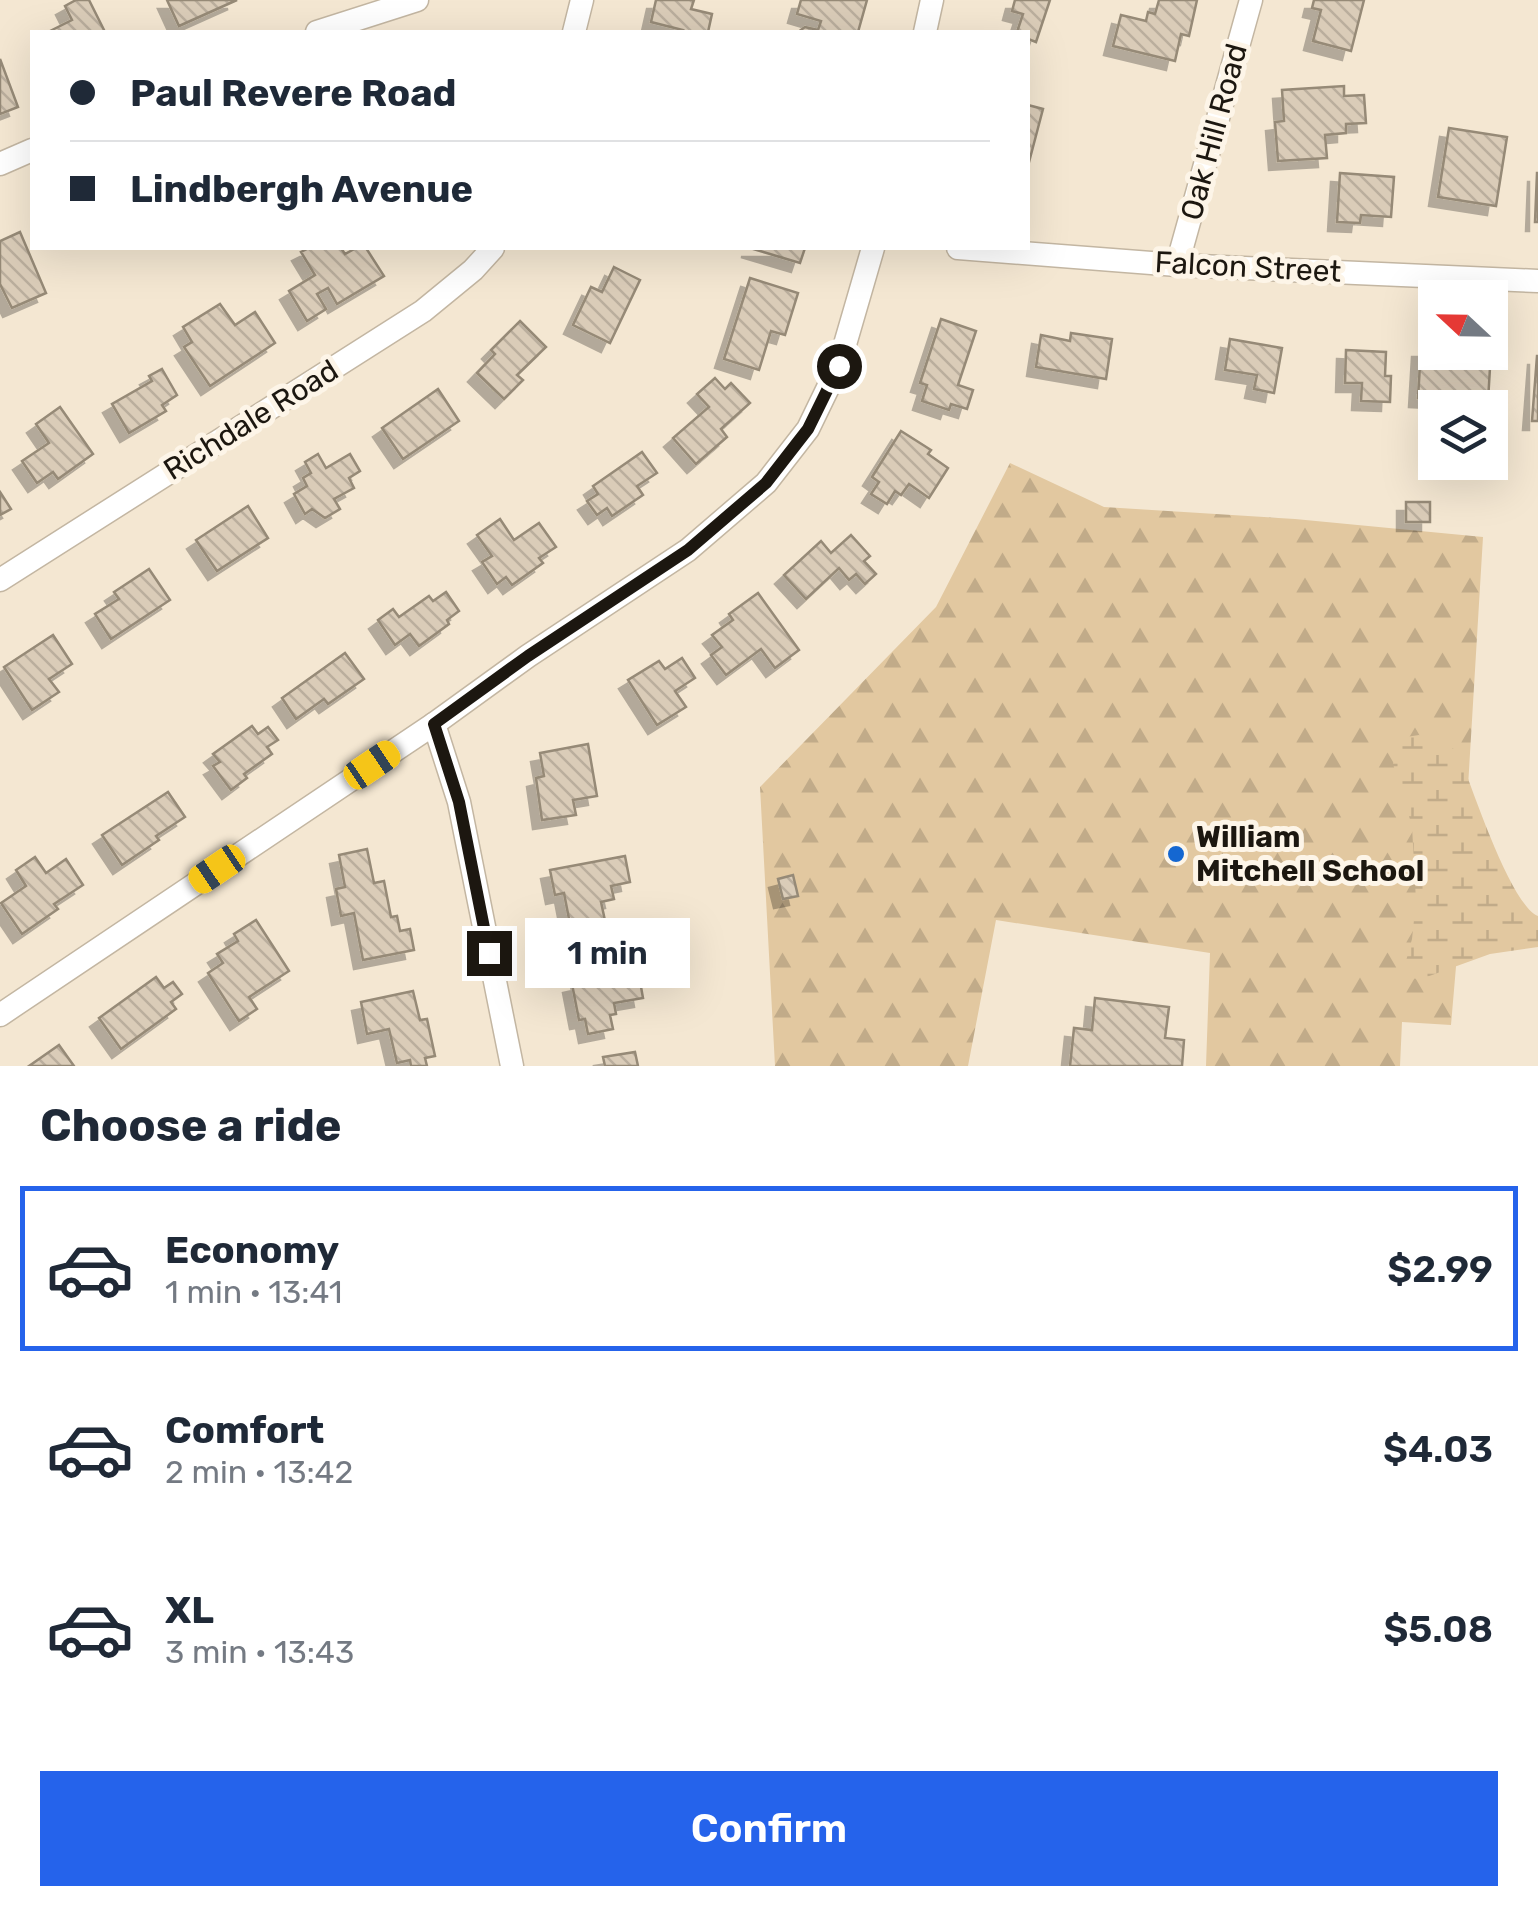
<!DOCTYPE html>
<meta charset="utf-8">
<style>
:root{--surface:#fff;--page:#f6f6f7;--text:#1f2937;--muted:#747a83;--line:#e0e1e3;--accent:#2563eb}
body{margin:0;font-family:Rubik,sans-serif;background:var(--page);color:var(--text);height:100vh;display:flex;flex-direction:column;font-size:38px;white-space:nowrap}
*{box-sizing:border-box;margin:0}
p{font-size:32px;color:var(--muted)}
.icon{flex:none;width:55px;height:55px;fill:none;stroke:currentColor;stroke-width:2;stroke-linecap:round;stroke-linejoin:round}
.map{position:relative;height:1066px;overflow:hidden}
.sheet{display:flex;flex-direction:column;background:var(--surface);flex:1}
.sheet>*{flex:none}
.top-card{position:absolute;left:30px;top:30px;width:1000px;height:220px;border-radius:0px;box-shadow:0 10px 40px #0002;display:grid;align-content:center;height:220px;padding:0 40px;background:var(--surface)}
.needle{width:65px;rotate:292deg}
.tools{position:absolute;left:1418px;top:280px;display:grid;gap:20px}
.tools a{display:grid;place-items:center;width:90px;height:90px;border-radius:0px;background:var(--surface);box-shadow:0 10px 40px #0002;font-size:50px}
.end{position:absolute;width:45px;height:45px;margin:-22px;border:12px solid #1c1710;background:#fff;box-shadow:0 0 0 5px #fff}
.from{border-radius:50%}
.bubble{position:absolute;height:70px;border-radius:0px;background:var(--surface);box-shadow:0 10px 40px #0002;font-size:32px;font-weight:600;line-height:70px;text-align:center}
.car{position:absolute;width:30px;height:60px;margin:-30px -15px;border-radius:12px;box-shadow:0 0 8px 2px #0007;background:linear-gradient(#f5c518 24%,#345 0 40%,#f5c518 0 76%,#345 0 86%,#f5c518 0)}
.top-card b{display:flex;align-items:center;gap:35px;height:95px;font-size:38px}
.top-card b+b{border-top:2px solid var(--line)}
.top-card i{width:25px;height:25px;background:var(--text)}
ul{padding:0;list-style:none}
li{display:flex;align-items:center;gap:30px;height:165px;margin:0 20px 15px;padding:0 20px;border:5px solid transparent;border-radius:0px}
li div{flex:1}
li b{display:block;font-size:38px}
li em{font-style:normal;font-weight:600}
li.current{border-color:var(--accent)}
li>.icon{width:90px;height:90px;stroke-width:1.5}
h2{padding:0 40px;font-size:45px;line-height:120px}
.button{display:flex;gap:20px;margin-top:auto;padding:20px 40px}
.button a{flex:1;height:115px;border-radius:0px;background:var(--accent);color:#fff;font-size:40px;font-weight:600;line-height:115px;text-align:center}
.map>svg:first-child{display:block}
.forest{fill:url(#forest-firs)}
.wetland{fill:url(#wetland-marsh)}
.building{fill:url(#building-back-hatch);stroke:#968a77;stroke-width:2.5;filter:url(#shadow)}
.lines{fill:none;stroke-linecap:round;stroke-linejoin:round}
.street-casing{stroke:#c3b6a2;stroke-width:25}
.street{stroke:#fff;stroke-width:22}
.route{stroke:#1c1710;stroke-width:12}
.poi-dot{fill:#1567d1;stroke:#fdf5e8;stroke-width:4}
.labels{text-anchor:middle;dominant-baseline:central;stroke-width:10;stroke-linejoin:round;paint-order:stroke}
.street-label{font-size:30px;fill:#1c1710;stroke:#fdf5e8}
.poi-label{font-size:30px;font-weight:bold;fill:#1c1710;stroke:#fdf5e8;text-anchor:start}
</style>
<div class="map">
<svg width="1538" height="1066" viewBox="0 0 1538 1066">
<defs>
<pattern id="forest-firs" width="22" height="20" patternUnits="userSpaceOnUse" patternTransform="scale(2.5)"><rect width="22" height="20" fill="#e2c8a0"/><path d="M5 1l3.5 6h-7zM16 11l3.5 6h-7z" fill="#c1ab89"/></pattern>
<pattern id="wetland-marsh" width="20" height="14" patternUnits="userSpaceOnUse" patternTransform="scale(2.5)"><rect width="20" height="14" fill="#e2c8a0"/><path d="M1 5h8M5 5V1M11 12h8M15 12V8" fill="none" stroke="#c1ab89"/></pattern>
<pattern id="building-back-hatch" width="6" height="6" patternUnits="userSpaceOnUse" patternTransform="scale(2.5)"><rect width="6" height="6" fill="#daccb8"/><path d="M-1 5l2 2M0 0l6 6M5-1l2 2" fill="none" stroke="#baae9d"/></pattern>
<filter id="shadow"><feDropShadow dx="-9" dy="9" stdDeviation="0" flood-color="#0004"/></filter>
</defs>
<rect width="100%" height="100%" fill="#f4e7d2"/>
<!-- forest -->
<polygon class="forest" points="1010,463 1104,507 1295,519 1483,537 1460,920 1451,1025 1402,1022 1400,1066 1206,1066 1210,953 996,920 968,1066 775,1066 760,787 936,607"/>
<!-- wetland -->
<path class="wetland" d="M1419 735 1442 741 1458 752C1471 784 1510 905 1538 916V947L1490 954 1421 979 1408 978 1403 972 1412 939 1416 901 1412 826 1393 764 1400 743 1406 737Z"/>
<!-- building -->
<g class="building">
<polygon points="76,0 89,0 105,32 48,32 72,20 65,6"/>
<polygon points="167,0 237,0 179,26"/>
<polygon points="656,0 694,0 691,9 712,14 708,32 682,32 683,30 651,22"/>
<polygon points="801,0 867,0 858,32 798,32 805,27 818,30 821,21 797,14"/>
<polygon points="1015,0 1050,0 1036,42 1028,39 1028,32 1017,32 1023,14 1012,11"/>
<polygon points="1159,0 1197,0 1189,36 1181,34 1175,61 1113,46 1121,15 1146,21 1148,12 1155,14"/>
<polygon points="1314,0 1364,0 1351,51 1313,41 1321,10 1312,8"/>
<polygon points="0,59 18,107 0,114"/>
<polygon points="1344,86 1344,96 1364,95 1366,123 1346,124 1346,133 1325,135 1327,158 1278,161 1275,122 1284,121 1282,90"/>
<polygon points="1028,105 1043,109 1028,166"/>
<polygon points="1449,128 1507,137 1496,206 1438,197"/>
<polygon points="1340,173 1394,177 1391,217 1361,215 1360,223 1337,222"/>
<polygon points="1537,173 1538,173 1538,222 1535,222"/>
<polygon points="20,232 46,293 12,308 0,284 0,241"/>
<polygon points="309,248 341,248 345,254 356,248 366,248 384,276 337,304 328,288 317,294 326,309 307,321 289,291 315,275 301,252"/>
<polygon points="750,248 805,248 800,263"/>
<polygon points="614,267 640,280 610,343 573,325 591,287 602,292"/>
<polygon points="750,278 798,293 785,335 771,331 759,370 724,359"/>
<polygon points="220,304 235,325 255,312 275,343 210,386 184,347 192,342 183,327"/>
<polygon points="941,319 976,331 958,385 973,390 967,409 951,404 949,410 922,401 927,385 920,383"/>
<polygon points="520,321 546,347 517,375 523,380 504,399 477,373 495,354 491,350"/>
<polygon points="1071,333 1112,339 1106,379 1036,367 1041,335 1070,341"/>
<polygon points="1230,339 1282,348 1274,393 1254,389 1257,375 1225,370"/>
<polygon points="1421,348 1435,348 1435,352 1491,351 1488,401 1470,401 1470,408 1437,408 1437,399 1418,398"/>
<polygon points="1346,350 1386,352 1385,376 1391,376 1390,402 1361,401 1362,383 1345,383"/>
<polygon points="1537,356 1538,356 1538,421 1532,421"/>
<polygon points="162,369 177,395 162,405 166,411 129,433 112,404 152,381 149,376"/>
<polygon points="715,378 725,389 731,383 750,403 721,429 727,437 696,464 673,438 709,407 697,394"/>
<polygon points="438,389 459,421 403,459 382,428"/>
<polygon points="60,407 93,454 58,479 53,472 37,483 22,461 49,443 36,424"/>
<polygon points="901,431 931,450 928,454 948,468 929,498 909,484 901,495 895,491 887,504 871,494 879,482 872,477"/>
<polygon points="642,452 657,473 637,486 643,495 612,516 607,508 597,515 587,501 598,494 593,486"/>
<polygon points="318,454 326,468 350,454 360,471 349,478 354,488 334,499 340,509 325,518 312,509 305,514 294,494 307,486 303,478 311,473 305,462"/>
<polygon points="0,492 11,509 0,515"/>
<rect x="1406" y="502" width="24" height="20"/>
<polygon points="248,506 268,538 217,571 196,540"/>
<polygon points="500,519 514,540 539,523 556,547 539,558 543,563 512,585 506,577 497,584 482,562 492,556 477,535"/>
<polygon points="851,535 870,556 864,561 876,574 865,584 856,574 849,580 839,568 806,599 784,575 821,541 831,553"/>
<polygon points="149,569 170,600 111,639 95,614 119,599 114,592"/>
<polygon points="446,592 459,611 447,620 449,624 419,646 410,634 395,645 378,620 393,609 399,617 429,596 433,601"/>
<polygon points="758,593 799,650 775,668 761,649 726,675 711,655 722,647 712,635 733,620 729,614"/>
<polygon points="53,635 72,664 49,679 59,692 32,710 4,667"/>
<polygon points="345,653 364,679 328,704 324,699 296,719 282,698"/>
<polygon points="682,658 695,678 675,691 686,707 657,725 628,680 659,661 665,669"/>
<polygon points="252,726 258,734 268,727 278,740 267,747 272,754 244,774 247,778 231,790 213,766 220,762 213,754"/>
<polygon points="588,744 597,796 573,800 576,815 542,820 536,778 544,776 540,753"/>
<polygon points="168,792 185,817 156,836 159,840 122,865 102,835"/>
<polygon points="367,849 374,883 384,881 391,917 397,916 400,931 410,929 414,950 363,960 354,913 341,916 336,889 345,887 339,855"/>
<polygon points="625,856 630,882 611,886 614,899 601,902 607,930 585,933 583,922 570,924 564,893 555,895 550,870"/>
<polygon points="35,857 46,873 66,859 83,885 54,904 58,909 22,934 1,903 26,886 16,870"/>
<polygon points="793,875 798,896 783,899 778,879"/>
<polygon points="256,920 289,971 249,997 257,1009 239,1021 208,973 223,963 217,954 238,941 234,934"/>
<polygon points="606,959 609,976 638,970 643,998 614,1003 616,1014 610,1015 613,1029 588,1034 585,1019 579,1020 572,984 581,982 577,964"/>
<polygon points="156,977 164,988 173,982 182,994 171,1002 176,1009 121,1049 99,1018"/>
<polygon points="413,991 420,1020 427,1019 435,1056 425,1058 427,1066 411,1066 410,1060 397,1063 389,1029 367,1034 361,1002"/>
<polygon points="1095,998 1169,1007 1165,1038 1184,1040 1182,1066 1070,1066 1074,1028 1092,1030"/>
<polygon points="59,1045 74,1066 29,1066"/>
<polygon points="635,1052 638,1066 605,1066 603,1057"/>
</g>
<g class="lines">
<!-- street casing -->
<g class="street-casing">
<g id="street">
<polyline points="317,32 417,0"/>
<polyline points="574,32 582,0"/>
<polyline points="925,32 932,0"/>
<polyline points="0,164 32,150"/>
<polyline points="958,248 1177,265 1538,281"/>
<polyline points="1177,265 1251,0"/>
<polyline points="0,580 423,311 473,270 493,248"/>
<polyline points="434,724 459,802 512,1066"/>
<polyline points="0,1015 434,724 528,656 688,550 766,483 808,429 839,365 873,248"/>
</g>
</g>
<!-- street -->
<use href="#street" class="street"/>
</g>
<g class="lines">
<!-- route -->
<polyline class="route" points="489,953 459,802 434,724 528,656 688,550 766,483 808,429 839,366"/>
</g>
<!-- markers -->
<circle class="poi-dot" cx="1176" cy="854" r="10"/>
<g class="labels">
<!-- street labels -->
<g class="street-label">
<text transform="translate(1214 132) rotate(-75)">Oak Hill Road</text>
<text transform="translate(1248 267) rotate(3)">Falcon Street</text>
<text transform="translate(251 420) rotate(-32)">Richdale Road</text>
</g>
<!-- poi labels -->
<g class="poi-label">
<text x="1196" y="837">William<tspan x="1196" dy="34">Mitchell School</tspan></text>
</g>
</g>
</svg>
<div class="tools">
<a><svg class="needle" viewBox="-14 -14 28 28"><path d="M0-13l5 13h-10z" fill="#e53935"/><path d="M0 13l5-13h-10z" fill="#747a83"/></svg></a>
<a><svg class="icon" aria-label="layers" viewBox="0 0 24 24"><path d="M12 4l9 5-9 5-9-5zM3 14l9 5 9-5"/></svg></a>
</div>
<i class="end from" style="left:839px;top:366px"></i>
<i class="end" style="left:489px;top:953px"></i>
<div class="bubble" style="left:525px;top:918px;width:165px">1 min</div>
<i class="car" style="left:372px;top:765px;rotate:56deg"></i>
<i class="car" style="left:217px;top:869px;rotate:236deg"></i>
<div class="top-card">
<b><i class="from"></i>Paul Revere Road</b>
<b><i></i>Lindbergh Avenue</b>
</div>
</div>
<section class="sheet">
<h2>Choose a ride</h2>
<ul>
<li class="current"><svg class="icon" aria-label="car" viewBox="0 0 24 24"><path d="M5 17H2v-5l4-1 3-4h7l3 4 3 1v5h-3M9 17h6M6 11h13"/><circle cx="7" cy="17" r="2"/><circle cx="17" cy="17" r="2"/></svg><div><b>Economy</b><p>1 min · 13:41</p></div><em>$2.99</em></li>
<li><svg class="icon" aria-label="car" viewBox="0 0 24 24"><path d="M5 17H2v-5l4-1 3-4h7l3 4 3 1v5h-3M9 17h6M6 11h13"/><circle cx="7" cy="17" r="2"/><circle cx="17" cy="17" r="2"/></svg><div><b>Comfort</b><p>2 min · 13:42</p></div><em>$4.03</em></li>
<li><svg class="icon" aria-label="car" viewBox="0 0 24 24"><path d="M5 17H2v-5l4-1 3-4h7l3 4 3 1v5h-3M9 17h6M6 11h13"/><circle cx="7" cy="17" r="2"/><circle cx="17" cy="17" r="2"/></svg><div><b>XL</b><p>3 min · 13:43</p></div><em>$5.08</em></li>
</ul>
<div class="button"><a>Confirm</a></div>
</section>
